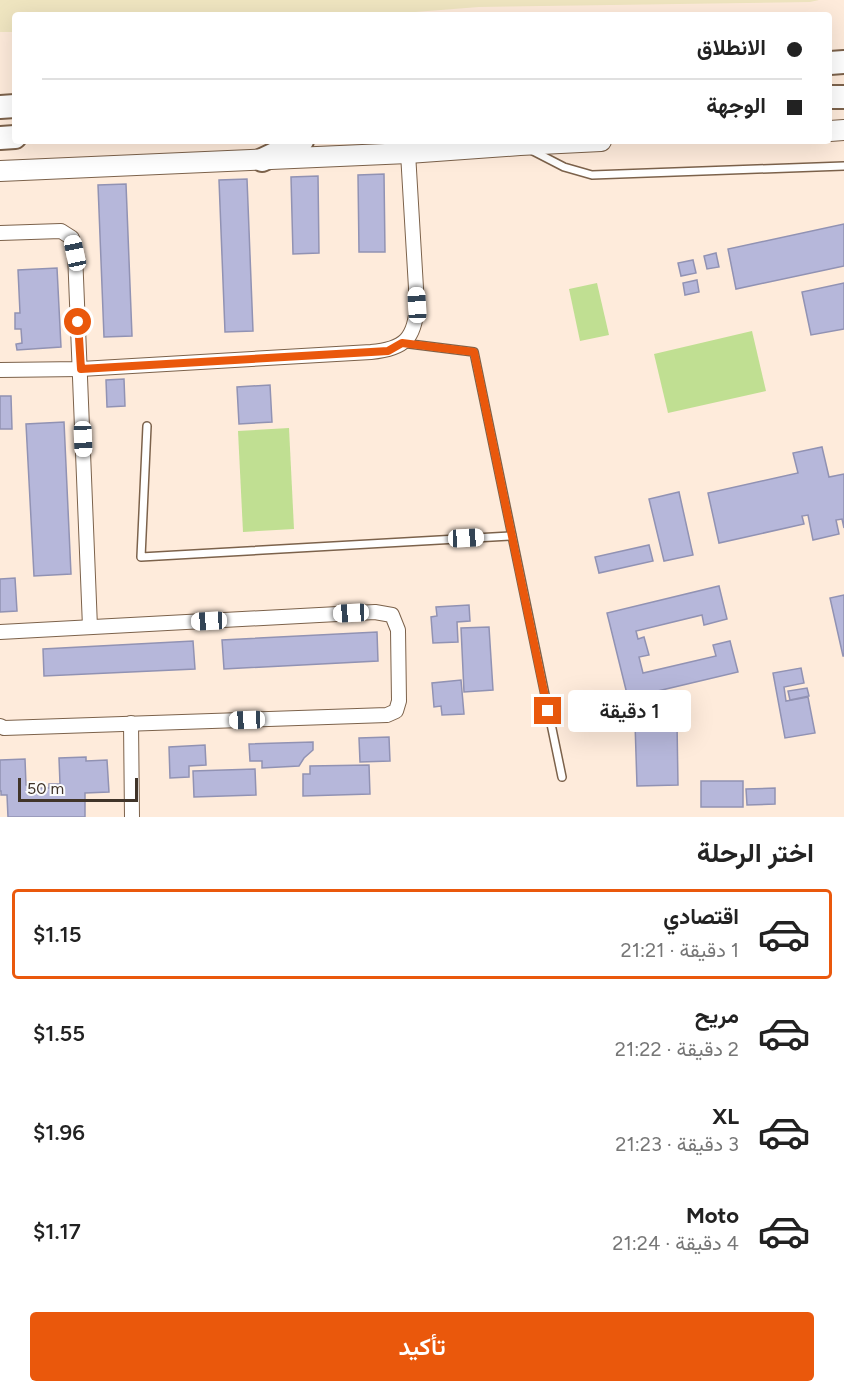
<!DOCTYPE html>
<html lang="ar">
<meta charset="utf-8">
<style>
:root{--surface:#fff;--page:#f6f6f6;--text:#222;--muted:#767676;--line:#e0e0e0;--accent:#ea580c}
body{margin:0;font-family:Figtree,Vazirmatn,sans-serif;background:var(--page);color:var(--text);direction:rtl;height:100vh;display:flex;flex-direction:column;font-size:22px;white-space:nowrap}
*{box-sizing:border-box;margin:0}
p{font-size:20px;color:var(--muted)}
.icon{flex:none;width:33px;height:33px;fill:none;stroke:currentColor;stroke-width:2;stroke-linecap:round;stroke-linejoin:round}
.map{position:relative;height:817px;overflow:hidden;direction:ltr}
.drawer{display:flex;flex-direction:column;background:var(--surface);flex:1}
.drawer>*{flex:none}
.top-card{position:absolute;left:12px;top:12px;width:820px;height:132px;border-radius:6px;box-shadow:0 6px 24px #0002;direction:rtl;display:grid;align-content:center;height:132px;padding:0 30px;background:var(--surface)}
.scale{position:absolute;left:18px;bottom:15px;width:120px;box-sizing:border-box;padding-left:6px;border:3px solid #403429;border-top:0;font-size:16px;line-height:21px;white-space:nowrap;color:#403429;-webkit-text-stroke:4px #fcfcfc;paint-order:stroke}
.end{position:absolute;width:27px;height:27px;margin:-14px;border:8px solid #ea580c;background:#fff;box-shadow:0 0 0 3px #fff}
.from{border-radius:50%}
.bubble{position:absolute;height:42px;border-radius:6px;background:var(--surface);box-shadow:0 6px 24px #0002;font-size:20px;font-weight:600;line-height:42px;text-align:center;direction:rtl}
.car{position:absolute;width:18px;height:36px;margin:-18px -9px;border-radius:8px;box-shadow:0 0 4px 2px #0007;background:linear-gradient(#fff 24%,#345 0 40%,#fff 0 76%,#345 0 86%,#fff 0)}
.top-card b{display:flex;align-items:center;gap:21px;height:57px;font-size:22px}
.top-card b+b{border-top:2px solid var(--line)}
.top-card i{width:15px;height:15px;background:var(--text)}
ul{padding:0;list-style:none}
li{display:flex;align-items:center;gap:18px;height:90px;margin:0 12px 9px;padding:0 18px;border:3px solid transparent;border-radius:6px}
li div{flex:1}
li b{display:block;font-size:22px}
li em{font-style:normal;font-weight:600}
li.active{border-color:var(--accent)}
li>.icon{width:54px;height:54px;stroke-width:1.5}
h2{padding:0 30px;font-size:27px;line-height:72px}
.button{display:flex;gap:12px;margin-top:auto;padding:12px 30px}
.button a{flex:1;height:69px;border-radius:6px;background:var(--accent);color:#fff;font-size:24px;font-weight:600;line-height:69px;text-align:center}
.map>svg:first-child{display:block}
.green{fill:#c0df92}
.sand{fill:#efe5c0}
.building{fill:#b6b7da;stroke:#9192b3;stroke-width:1.5}
.lines{fill:none;stroke-linecap:round;stroke-linejoin:round}
.lane-casing{stroke:#7c624b;stroke-width:10}
.street-casing{stroke:#7c624b;stroke-width:16}
.secondary-casing{stroke:#7c624b;stroke-width:22}
.primary-casing{stroke:#7c624b;stroke-width:26}
.lane{stroke:#fff;stroke-width:7}
.street{stroke:#fff;stroke-width:14}
.secondary{stroke:#fff;stroke-width:20}
.primary{stroke:#fff;stroke-width:22}
.route{stroke:#ea580c;stroke-width:8}
</style>
<div class="map">
<svg width="844" height="817" viewBox="0 0 844 817">
<rect width="100%" height="100%" fill="#feebdb"/>
<!-- green -->
<g class="green">
<polygon points="597,283 609,335 580,341 569,289"/>
<polygon points="752,331 766,391 668,413 654,354"/>
<polygon points="289,428 294,529 243,532 238,431"/>
</g>
<!-- sand -->
<polygon class="sand" points="0,0 819,0 810,2 479,7 377,15 15,15 15,32 0,32"/>
<!-- building -->
<g class="building">
<polygon points="384,174 385,252 359,252 358,175"/>
<polygon points="318,176 319,253 293,254 291,177"/>
<polygon points="247,179 253,331 225,332 219,180"/>
<polygon points="126,184 132,336 104,337 98,185"/>
<polygon points="844,224 844,266 736,289 728,249"/>
<polygon points="716,253 719,267 707,269 704,256"/>
<polygon points="693,260 696,273 681,276 678,263"/>
<polygon points="57,268 61,347 17,350 16,344 22,343 21,329 15,329 15,313 20,313 18,270"/>
<polygon points="697,280 699,292 685,295 683,283"/>
<polygon points="844,283 844,329 811,335 802,292"/>
<polygon points="124,379 125,406 107,407 106,380"/>
<polygon points="270,385 272,422 239,424 237,387"/>
<polygon points="0,396 11,396 12,429 0,429"/>
<polygon points="64,422 71,574 34,576 26,424"/>
<polygon points="822,447 829,477 844,474 844,528 842,519 836,520 839,534 813,540 808,515 802,516 804,524 719,543 708,493 798,473 793,453"/>
<polygon points="679,492 693,555 664,561 649,499"/>
<polygon points="649,545 653,561 599,573 595,557"/>
<polygon points="15,578 17,611 0,612 0,579"/>
<polygon points="719,586 727,619 704,625 702,615 636,631 638,639 644,637 649,655 639,657 643,673 716,656 713,645 730,641 738,672 628,698 607,613"/>
<polygon points="844,595 844,656 843,656 830,598"/>
<polygon points="469,605 470,621 457,622 458,642 433,643 431,617 437,616 436,607"/>
<polygon points="489,627 493,690 464,692 461,628"/>
<polygon points="377,632 378,661 224,669 222,640"/>
<polygon points="193,641 195,669 44,676 43,649"/>
<polygon points="801,668 804,683 784,687 786,701 808,697 815,733 785,738 773,673"/>
<polygon points="461,680 464,714 442,715 441,706 434,707 432,683"/>
<polygon points="807,688 809,696 790,700 788,691"/>
<polygon points="635,723 677,723 678,785 637,786"/>
<polygon points="389,737 390,761 360,762 359,738"/>
<polygon points="313,742 313,750 304,758 299,766 262,768 262,761 250,761 249,744"/>
<polygon points="205,745 206,765 189,766 189,777 170,778 169,747"/>
<polygon points="86,757 86,761 107,760 109,792 85,793 85,817 8,817 7,795 1,795 1,791 0,791 0,760 25,759 26,785 34,785 34,788 49,788 49,784 60,784 59,758"/>
<polygon points="369,765 370,794 303,796 303,774 310,774 310,766"/>
<polygon points="255,769 256,795 194,797 193,771"/>
<rect x="701" y="781" width="42" height="26"/>
<polygon points="775,788 775,804 747,805 746,789"/>
</g>
<g class="lines">
<!-- lane casing -->
<g class="lane-casing">
<g id="lane">
<polyline points="531,150 564,167 592,175 844,166"/>
<polyline points="402,343 474,352 562,777"/>
<polyline points="147,426 141,557 512,536"/>
</g>
</g>
<!-- street casing -->
<g class="street-casing">
<g id="street">
<polyline points="0,233 61,231 72,238 75,253 90,627"/>
<path d="M0 370 81 369 371 352C405 349 415 338 417 305L408 153"/>
<polyline points="0,632 375,612 392,615 398,630 399,701 396,711 387,715 4,728 0,726"/>
<polyline points="131,723 132,817"/>
</g>
</g>
<!-- secondary casing -->
<g class="secondary-casing">
<g id="secondary">
<polyline points="830,131 844,130"/>
<polyline points="0,171 408,153 520,145 601,141"/>
</g>
</g>
<!-- primary casing -->
<g class="primary-casing">
<g id="primary">
<polyline points="830,63 844,62"/>
<polyline points="830,97 844,97"/>
<polyline points="0,107 15,106"/>
<polyline points="0,138 15,137"/>
<polyline points="262,160 302,141"/>
</g>
</g>
<!-- lane -->
<use href="#lane" class="lane"/>
<!-- street -->
<use href="#street" class="street"/>
<!-- secondary -->
<use href="#secondary" class="secondary"/>
<!-- primary -->
<use href="#primary" class="primary"/>
</g>
<g class="lines">
<!-- route -->
<polyline class="route" points="78,322 81,369 371,352 388,351 402,343 474,352 548,711"/>
</g>
</svg>
<div class="scale">50 m</div>
<i class="end from" style="left:78px;top:322px"></i>
<i class="end" style="left:548px;top:711px"></i>
<div class="bubble" style="left:568px;top:690px;width:123px">1 دقيقة</div>
<i class="car" style="left:75px;top:253px;rotate:348deg"></i>
<i class="car" style="left:417px;top:305px;rotate:357deg"></i>
<i class="car" style="left:83px;top:439px;rotate:178deg"></i>
<i class="car" style="left:466px;top:538px;rotate:87deg"></i>
<i class="car" style="left:351px;top:613px;rotate:267deg"></i>
<i class="car" style="left:209px;top:621px;rotate:267deg"></i>
<i class="car" style="left:247px;top:720px;rotate:268deg"></i>
<div class="top-card">
<b><i class="from"></i>الانطلاق</b>
<b><i></i>الوجهة</b>
</div>
</div>
<section class="drawer">
<h2>اختر الرحلة</h2>
<ul>
<li class="active"><svg class="icon" aria-label="car" viewBox="0 0 24 24"><path d="M5 17H2v-5l4-1 3-4h7l3 4 3 1v5h-3M9 17h6M6 11h13"/><circle cx="7" cy="17" r="2"/><circle cx="17" cy="17" r="2"/></svg><div><b>اقتصادي</b><p>1 دقيقة · 21:21</p></div><em>$1.15</em></li>
<li><svg class="icon" aria-label="car" viewBox="0 0 24 24"><path d="M5 17H2v-5l4-1 3-4h7l3 4 3 1v5h-3M9 17h6M6 11h13"/><circle cx="7" cy="17" r="2"/><circle cx="17" cy="17" r="2"/></svg><div><b>مريح</b><p>2 دقيقة · 21:22</p></div><em>$1.55</em></li>
<li><svg class="icon" aria-label="car" viewBox="0 0 24 24"><path d="M5 17H2v-5l4-1 3-4h7l3 4 3 1v5h-3M9 17h6M6 11h13"/><circle cx="7" cy="17" r="2"/><circle cx="17" cy="17" r="2"/></svg><div><b>XL</b><p>3 دقيقة · 21:23</p></div><em>$1.96</em></li>
<li><svg class="icon" aria-label="car" viewBox="0 0 24 24"><path d="M5 17H2v-5l4-1 3-4h7l3 4 3 1v5h-3M9 17h6M6 11h13"/><circle cx="7" cy="17" r="2"/><circle cx="17" cy="17" r="2"/></svg><div><b>Moto</b><p>4 دقيقة · 21:24</p></div><em>$1.17</em></li>
</ul>
<div class="button"><a>تأكيد</a></div>
</section>
